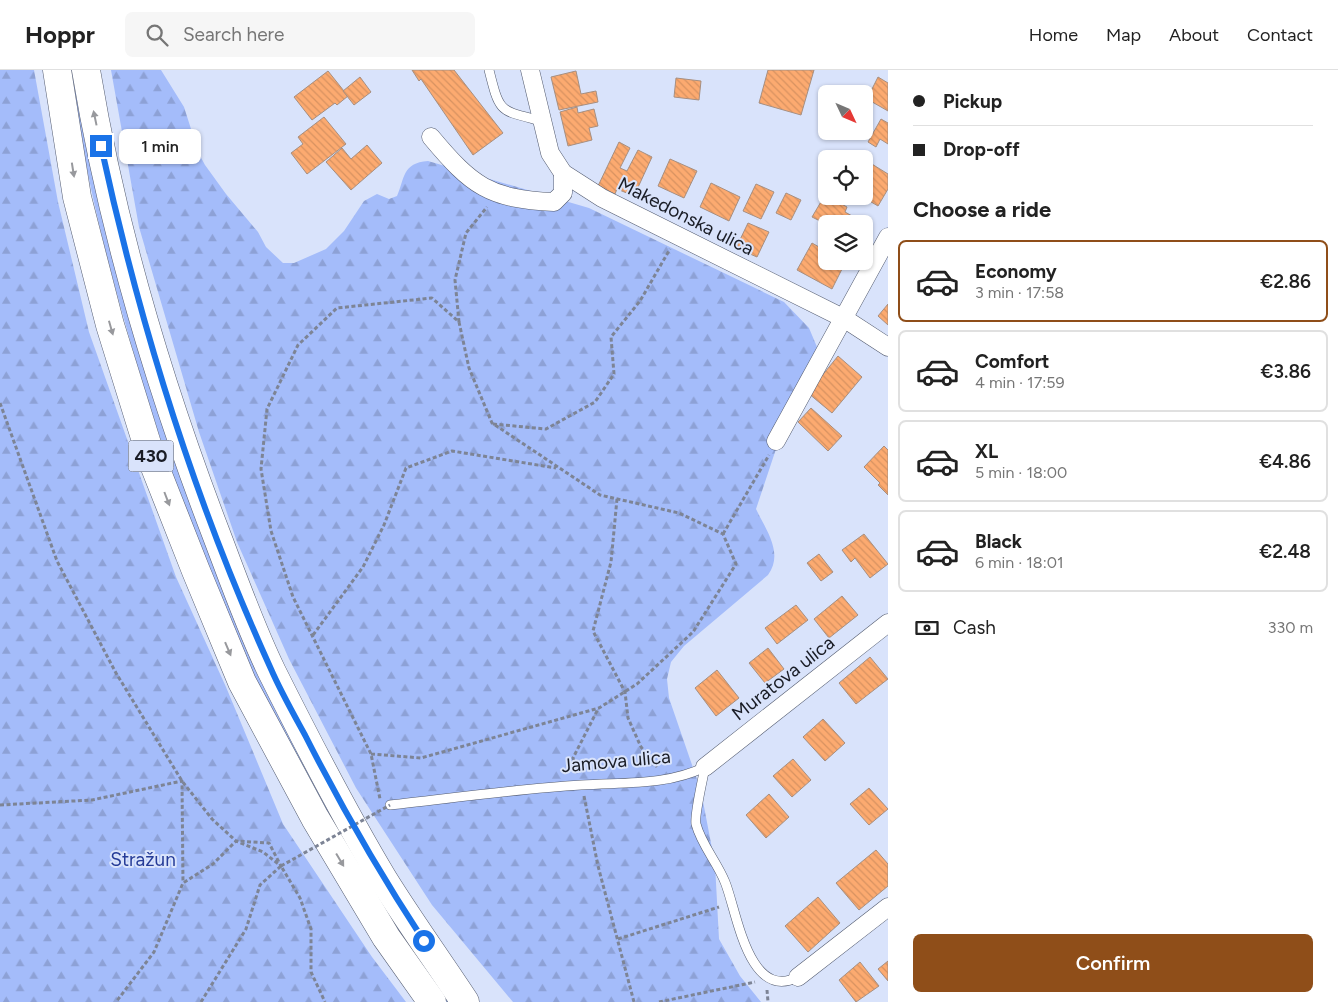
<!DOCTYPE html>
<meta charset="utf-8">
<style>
:root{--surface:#fff;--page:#f6f6f6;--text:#222;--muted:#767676;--line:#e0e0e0;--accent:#8f4e19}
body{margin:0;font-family:Figtree,sans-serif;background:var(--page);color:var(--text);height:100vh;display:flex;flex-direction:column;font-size:19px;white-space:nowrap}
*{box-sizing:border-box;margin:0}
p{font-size:16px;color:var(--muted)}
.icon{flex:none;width:28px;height:28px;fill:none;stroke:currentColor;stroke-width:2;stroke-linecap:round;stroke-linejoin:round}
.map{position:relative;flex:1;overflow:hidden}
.side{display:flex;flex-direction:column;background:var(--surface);width:450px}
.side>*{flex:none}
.hud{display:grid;align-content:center;height:110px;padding:0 25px;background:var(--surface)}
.needle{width:32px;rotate:134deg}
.fabs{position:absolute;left:818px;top:15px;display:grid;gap:10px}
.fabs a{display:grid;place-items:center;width:55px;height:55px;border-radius:8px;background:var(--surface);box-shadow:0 1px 4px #0004;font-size:25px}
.end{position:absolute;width:22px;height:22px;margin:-11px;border:6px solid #1a73e8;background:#fff;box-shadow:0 0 0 2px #fff}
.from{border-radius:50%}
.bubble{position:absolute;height:35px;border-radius:8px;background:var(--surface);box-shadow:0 1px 4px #0004;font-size:16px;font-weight:600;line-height:35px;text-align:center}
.hud b{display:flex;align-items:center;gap:18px;height:48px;font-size:19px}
.hud b+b{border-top:1px solid var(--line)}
.hud i{width:12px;height:12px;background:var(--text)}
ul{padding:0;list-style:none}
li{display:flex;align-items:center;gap:15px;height:82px;margin:0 10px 8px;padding:0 15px;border:2px solid var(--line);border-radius:8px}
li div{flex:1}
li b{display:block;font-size:19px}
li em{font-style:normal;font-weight:600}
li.active{border-color:var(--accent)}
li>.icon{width:45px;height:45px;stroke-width:1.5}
h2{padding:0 25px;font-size:22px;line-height:60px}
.pay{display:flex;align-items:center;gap:12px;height:55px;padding:0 25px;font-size:19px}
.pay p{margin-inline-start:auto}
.primary-button{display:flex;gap:10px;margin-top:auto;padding:10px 25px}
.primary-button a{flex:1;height:58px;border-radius:8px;background:var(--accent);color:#fff;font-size:20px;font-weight:600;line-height:58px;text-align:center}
header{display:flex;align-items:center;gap:30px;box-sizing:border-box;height:70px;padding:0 25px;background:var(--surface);border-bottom:1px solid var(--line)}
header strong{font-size:24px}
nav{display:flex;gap:28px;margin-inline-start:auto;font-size:18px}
.search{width:350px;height:45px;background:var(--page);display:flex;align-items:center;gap:12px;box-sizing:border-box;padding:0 18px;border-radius:8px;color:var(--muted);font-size:19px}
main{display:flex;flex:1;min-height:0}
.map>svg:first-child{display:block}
.grass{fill:#a4bcfa}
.forest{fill:url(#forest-firs)}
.building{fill:url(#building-back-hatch);stroke:#a68f81}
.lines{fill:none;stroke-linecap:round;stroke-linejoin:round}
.lane-casing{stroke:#535b6f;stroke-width:10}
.street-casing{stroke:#535b6f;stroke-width:19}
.highway-casing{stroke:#535b6f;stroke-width:29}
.path{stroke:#7d8495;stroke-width:3;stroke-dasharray:4 2.5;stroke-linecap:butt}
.lane{stroke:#fff;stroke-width:9}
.street{stroke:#fff;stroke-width:18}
.highway{stroke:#fff;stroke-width:28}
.path-bridge{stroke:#7d8495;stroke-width:3;stroke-dasharray:4 2.5;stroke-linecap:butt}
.oneway{fill:#98999d}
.route{stroke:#1a73e8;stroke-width:6}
.labels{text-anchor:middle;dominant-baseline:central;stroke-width:4;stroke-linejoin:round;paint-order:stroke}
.shield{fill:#d9e3fb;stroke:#535865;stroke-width:1}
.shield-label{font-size:18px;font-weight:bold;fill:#191c25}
.street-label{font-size:19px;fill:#191c25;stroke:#d9e3fb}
.park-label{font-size:19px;fill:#253b97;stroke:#d9e3fb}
</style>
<header>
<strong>Hoppr</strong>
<div class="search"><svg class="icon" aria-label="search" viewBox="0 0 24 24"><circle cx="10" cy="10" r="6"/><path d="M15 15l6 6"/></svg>Search here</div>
<nav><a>Home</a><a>Map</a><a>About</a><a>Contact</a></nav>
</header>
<main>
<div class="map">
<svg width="888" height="932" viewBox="0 0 888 932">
<defs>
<pattern id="forest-firs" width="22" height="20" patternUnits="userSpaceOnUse" patternTransform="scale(1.25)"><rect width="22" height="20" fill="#a4bcfa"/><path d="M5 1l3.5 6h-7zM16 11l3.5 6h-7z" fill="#8da1d6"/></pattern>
<pattern id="building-back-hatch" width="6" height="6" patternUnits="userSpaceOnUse" patternTransform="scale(1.25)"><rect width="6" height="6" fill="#fcaa70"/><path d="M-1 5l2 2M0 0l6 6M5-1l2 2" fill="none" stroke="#d79261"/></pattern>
</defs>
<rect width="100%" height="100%" fill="#d9e3fb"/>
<!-- grass -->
<path class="grass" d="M71 0H79L186 420 457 932H447C414 890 388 845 360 800 344 773 325 746 310 717 230 570 169 411 124 249 101 168 81 84 71 0Z"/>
<!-- forest -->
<g class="forest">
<polygon points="0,0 34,0 58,132 89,262 176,507 226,617 283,754 372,887 406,932 0,932"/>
<path d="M111 0H161L184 37 199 84 205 95 226 124 258 162 266 177 283 193H294L326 179 344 161 364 131 377 124 389 129 397 126C405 108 402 93 428 91L589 138 784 232 809 258 817 277 813 295 793 328 756 439C766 460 784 483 768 505L684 576 671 592 667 609 669 628 701 721 715 794 719 869 740 906 761 932H513L432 835 356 718 289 589 237 472 199 362 139 157Z"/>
</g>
<!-- building -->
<g class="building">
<polygon points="412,0 454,0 503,63 473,85 421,9 419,11"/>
<polygon points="768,0 814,0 801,45 759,33"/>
<polygon points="328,1 348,26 337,35 335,33 312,50 294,27"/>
<polygon points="576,1 581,24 596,21 598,32 559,40 551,7"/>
<polygon points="360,7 371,22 354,35 343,21"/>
<polygon points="878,7 888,13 888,41 867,29"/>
<polygon points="676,8 701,11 699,30 674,27"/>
<polygon points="577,37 578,43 594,39 598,56 589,58 592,70 568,76 560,42"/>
<polygon points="324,47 346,74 307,104 291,83 303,74 298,67"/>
<polygon points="881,49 888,53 888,74 880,69 876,77 868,72"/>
<polygon points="619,72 630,78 620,98 627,101 638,80 652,87 634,126 617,119 615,124 598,116"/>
<polygon points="367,75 382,93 351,120 326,92 342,78 351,89"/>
<polygon points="670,89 697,101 684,128 658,116"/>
<polygon points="867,91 888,104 888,119 878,136 861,126 864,126 864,97"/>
<polygon points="711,113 740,127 729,151 700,137"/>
<polygon points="756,114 774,122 761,149 743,141"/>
<polygon points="786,123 801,130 791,150 776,143"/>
<polygon points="825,125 847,137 845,142 868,155 864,162 864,154 826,154 812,147"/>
<polygon points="748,153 769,162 757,187 736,178"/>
<polygon points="812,173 826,181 826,191 846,191 832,219 797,200"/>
<polygon points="888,234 888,255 878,246"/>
<polygon points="838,286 862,307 832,343 808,323"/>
<polygon points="811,338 842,366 828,381 798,352"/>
<polygon points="884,376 888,380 888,425 878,415 880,413 864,397"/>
<polygon points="864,464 888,494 870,508 855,488 851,492 842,480"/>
<polygon points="819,484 833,502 821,511 807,493"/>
<polygon points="842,526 858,545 829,568 814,549"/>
<polygon points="796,535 808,550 777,574 765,558"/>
<polygon points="768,578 784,599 765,613 749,593"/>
<polygon points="870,587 888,609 856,634 839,613"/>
<polygon points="717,600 739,628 716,646 695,618"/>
<polygon points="823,649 845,673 825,691 803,667"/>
<polygon points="793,689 811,710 792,727 773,706"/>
<polygon points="869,718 888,739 869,755 850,734"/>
<polygon points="769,724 789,747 766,768 746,745"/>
<polygon points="876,780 888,794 888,816 859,840 836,813"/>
<polygon points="818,827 840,853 808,882 785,856"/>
<polygon points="888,891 888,911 878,899"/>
<polygon points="860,892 879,916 856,932 839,910"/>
</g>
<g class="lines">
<!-- lane casing -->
<g class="lane-casing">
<g id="lane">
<path d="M489 0C500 44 499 40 542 51"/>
<path d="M390 735C453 728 517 719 581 715 623 712 666 716 705 697 703 708 694 746 696 754 701 774 717 792 725 812 737 841 748 932 798 907"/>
</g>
</g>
<!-- street casing -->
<g class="street-casing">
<g id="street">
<polyline points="530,0 550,83 563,103 602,128 845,249 888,277"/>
<path d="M431 67C472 116 489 129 554 132L563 123V103"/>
<polyline points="776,371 888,167"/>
<polyline points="705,697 888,553"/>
<polyline points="798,907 888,837"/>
</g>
</g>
<!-- highway casing -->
<g class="highway-casing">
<g id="highway">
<polyline points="57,0 77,127 110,255 151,387 196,501 242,612 315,748 386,867 432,932"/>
<path d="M86 0C112 157 158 312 215 461 233 508 250 557 272 602 307 672 343 742 383 809 409 851 438 891 465 932"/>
</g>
</g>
<!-- path -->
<g class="path">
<polyline points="459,252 455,210 466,163 487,137"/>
<polyline points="0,333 57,491 116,603 182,711 212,749 236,771 263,782 281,796 269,773 236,771 213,794 183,813 154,882 116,932"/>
<polyline points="493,354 546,359 595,332 614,304 611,267 640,231 670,179"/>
<polyline points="617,429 611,492 593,561 625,622 628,648 641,677 657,697"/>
<polyline points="723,464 769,385"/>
<polyline points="313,565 363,497 384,455 406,398 452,381 556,398"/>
<polyline points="371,684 421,688 599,638 637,614 693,562 736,494 723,464 679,443 600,425 492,353 469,298 459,252 432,228 337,238 298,275 267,339 261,399 271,461 293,527 371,684 380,729"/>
<polyline points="578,703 573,688 598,639"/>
<polyline points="584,726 598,796 634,932"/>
<polyline points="0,735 92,730 182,711 183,813"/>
<polyline points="618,869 719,837"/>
<polyline points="767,920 768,932"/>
<polyline points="201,932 246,859 260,815 281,796 300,828 311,859 311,902 325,932"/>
<polyline points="659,932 755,912"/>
</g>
<!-- lane -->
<use href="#lane" class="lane"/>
<!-- street -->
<use href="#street" class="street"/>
<!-- highway -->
<use href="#highway" class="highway"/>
<!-- path-bridge -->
<polyline class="path-bridge" points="281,796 390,735"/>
</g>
<!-- one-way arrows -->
<defs><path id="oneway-solid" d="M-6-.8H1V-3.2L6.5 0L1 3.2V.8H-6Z" transform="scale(1.25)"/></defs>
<g class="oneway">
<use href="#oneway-solid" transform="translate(95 48) rotate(-102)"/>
<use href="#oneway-solid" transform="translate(73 100) rotate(81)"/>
<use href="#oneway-solid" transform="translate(111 258) rotate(74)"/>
<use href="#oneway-solid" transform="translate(167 429) rotate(69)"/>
<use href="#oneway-solid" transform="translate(228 579) rotate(67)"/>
<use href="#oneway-solid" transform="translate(340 790) rotate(59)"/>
</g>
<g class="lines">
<!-- route -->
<path class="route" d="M101 76C140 256 195 432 271 599 281 622 293 643 305 665 341 736 380 804 424 871"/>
</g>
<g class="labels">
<!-- shield labels -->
<rect class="shield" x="128.5" y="370.5" width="45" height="31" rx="4"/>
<g class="shield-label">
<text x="151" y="386">430</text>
</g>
<!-- street labels -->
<g class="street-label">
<text transform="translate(686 146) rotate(27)">Makedonska ulica</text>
<text transform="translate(783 608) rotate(-38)">Muratova ulica</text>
<text transform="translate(616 691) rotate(-5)">Jamova ulica</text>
</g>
<!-- park labels -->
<g class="park-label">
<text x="143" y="789">Stražun</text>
</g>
</g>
</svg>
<div class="fabs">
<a><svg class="needle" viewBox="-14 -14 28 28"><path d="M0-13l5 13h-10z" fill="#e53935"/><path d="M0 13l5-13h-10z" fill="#767676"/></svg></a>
<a><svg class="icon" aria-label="locate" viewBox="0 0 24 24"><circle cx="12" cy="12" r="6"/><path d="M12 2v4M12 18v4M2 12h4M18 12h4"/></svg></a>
<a><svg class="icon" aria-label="layers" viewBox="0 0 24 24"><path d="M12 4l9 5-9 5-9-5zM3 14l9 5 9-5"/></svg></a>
</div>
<i class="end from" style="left:424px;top:871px"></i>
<i class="end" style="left:101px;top:76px"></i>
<div class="bubble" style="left:119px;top:59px;width:82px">1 min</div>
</div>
<section class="side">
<div class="hud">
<b><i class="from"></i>Pickup</b>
<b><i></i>Drop-off</b>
</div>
<h2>Choose a ride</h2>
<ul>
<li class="active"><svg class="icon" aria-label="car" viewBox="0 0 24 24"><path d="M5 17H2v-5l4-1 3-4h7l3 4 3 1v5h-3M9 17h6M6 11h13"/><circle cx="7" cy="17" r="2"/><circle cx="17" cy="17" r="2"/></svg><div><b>Economy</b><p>3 min · 17:58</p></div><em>€2.86</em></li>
<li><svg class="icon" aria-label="car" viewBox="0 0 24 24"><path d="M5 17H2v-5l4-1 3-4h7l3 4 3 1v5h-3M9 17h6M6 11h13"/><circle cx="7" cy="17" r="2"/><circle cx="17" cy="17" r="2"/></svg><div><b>Comfort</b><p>4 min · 17:59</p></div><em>€3.86</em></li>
<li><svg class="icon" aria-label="car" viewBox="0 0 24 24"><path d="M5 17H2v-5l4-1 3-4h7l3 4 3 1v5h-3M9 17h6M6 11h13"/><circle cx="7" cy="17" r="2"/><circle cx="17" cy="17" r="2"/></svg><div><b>XL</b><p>5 min · 18:00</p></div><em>€4.86</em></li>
<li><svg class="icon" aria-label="car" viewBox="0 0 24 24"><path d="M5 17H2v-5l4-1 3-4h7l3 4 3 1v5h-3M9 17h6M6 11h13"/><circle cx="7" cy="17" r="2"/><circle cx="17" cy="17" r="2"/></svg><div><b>Black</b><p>6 min · 18:01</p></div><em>€2.48</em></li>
</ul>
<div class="pay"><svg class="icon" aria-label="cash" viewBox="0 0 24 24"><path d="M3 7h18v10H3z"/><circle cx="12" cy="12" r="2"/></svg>Cash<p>330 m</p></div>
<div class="primary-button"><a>Confirm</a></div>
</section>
</main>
